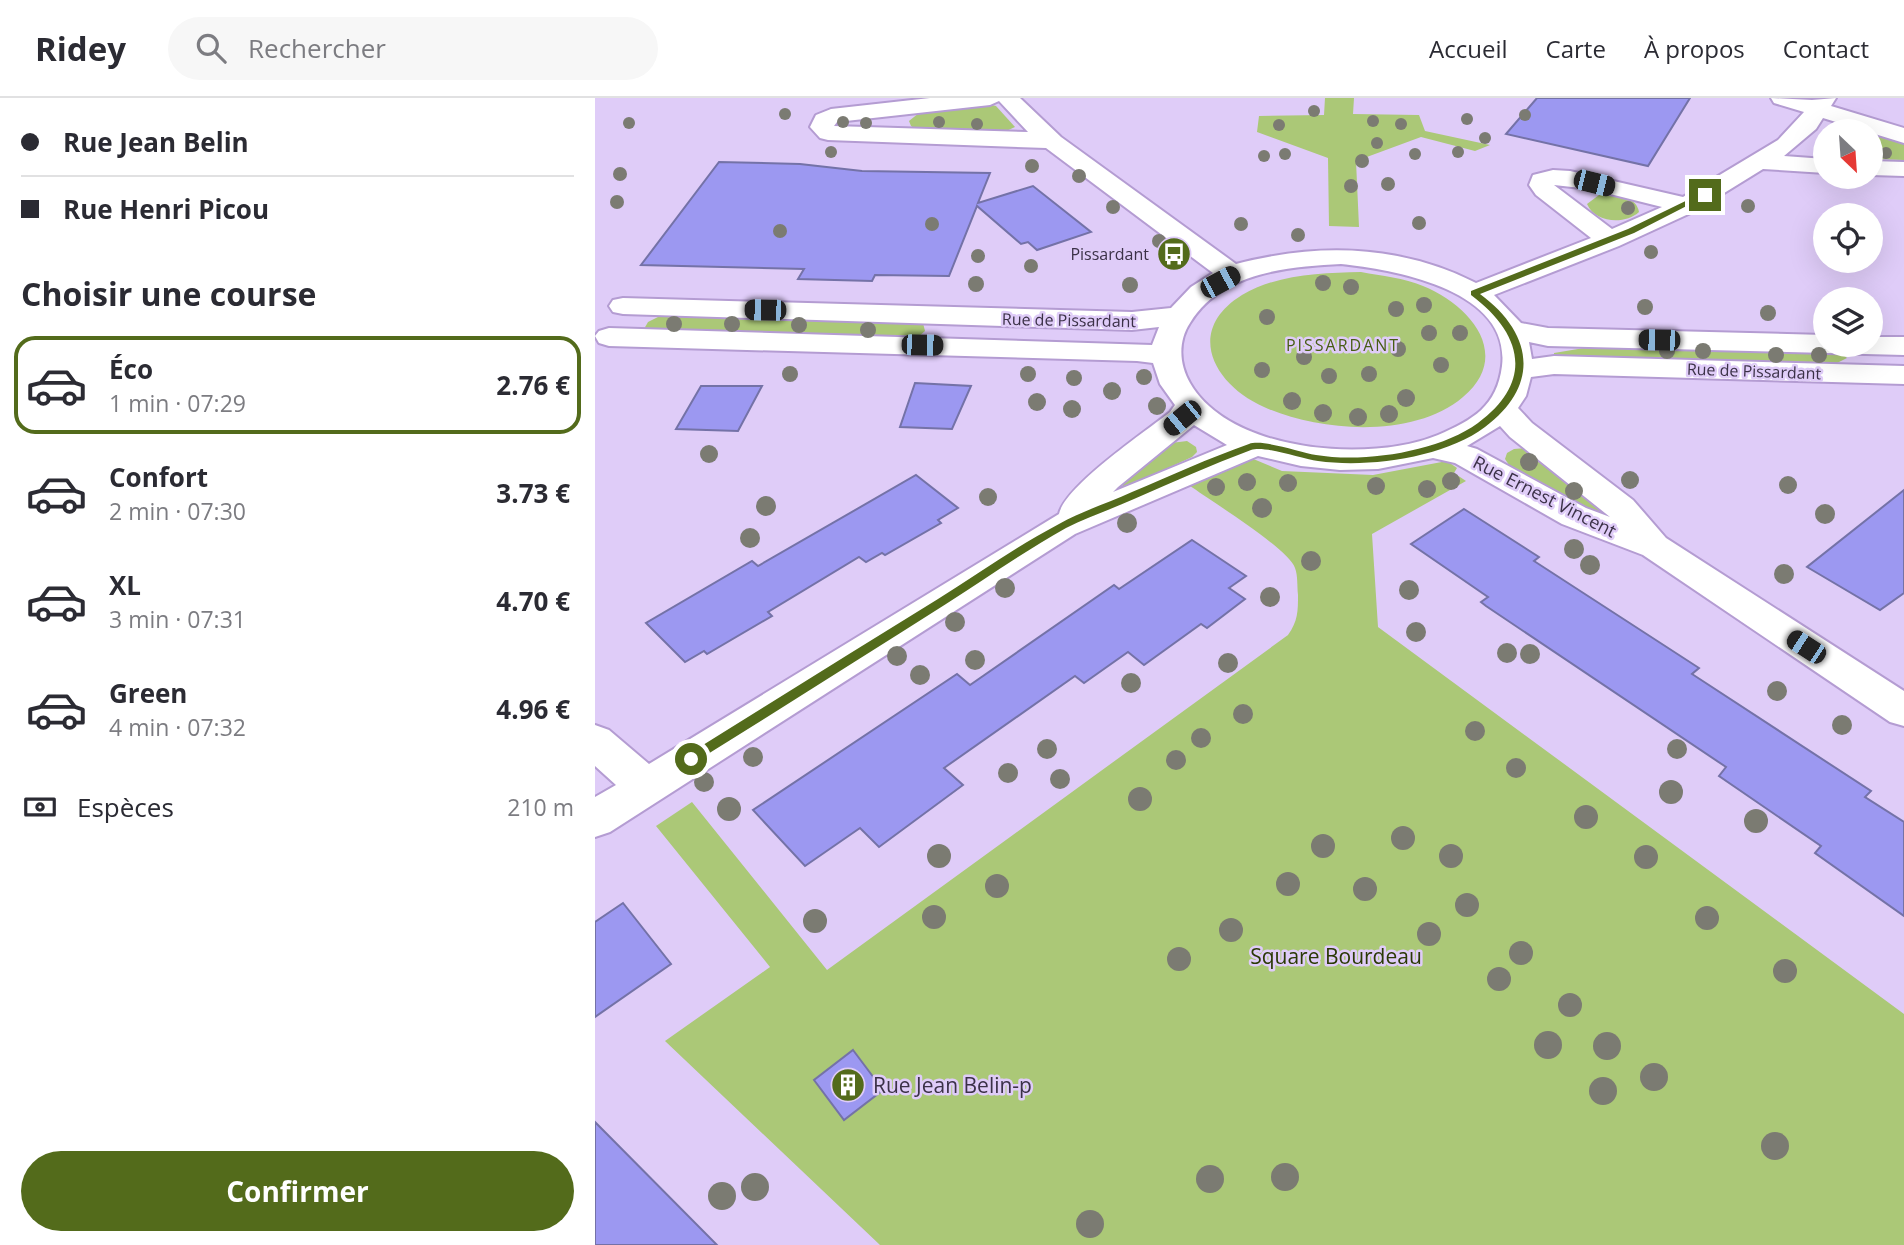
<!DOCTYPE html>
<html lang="fr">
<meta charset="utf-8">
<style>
:root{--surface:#fff;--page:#f7f7f7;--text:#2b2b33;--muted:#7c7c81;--line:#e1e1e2;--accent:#536b1b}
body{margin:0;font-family:"Open Sans",sans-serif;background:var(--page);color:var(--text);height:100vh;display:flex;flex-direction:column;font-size:26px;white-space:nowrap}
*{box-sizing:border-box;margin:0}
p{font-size:23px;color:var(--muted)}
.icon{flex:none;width:38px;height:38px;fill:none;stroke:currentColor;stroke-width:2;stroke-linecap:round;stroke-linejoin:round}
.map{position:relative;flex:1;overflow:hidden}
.side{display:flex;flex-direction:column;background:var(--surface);width:595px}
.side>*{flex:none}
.guide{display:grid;align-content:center;height:154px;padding:0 21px;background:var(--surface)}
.needle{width:46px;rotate:155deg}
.buttons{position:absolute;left:1218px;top:21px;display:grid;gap:14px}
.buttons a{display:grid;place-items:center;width:70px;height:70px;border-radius:50%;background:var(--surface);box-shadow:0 7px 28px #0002;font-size:35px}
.end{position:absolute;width:32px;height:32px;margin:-16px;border:9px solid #536b1b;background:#fff;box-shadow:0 0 0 4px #fff}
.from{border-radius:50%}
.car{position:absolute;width:21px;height:42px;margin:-21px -10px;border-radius:9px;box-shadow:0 0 5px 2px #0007;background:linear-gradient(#222 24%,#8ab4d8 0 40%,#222 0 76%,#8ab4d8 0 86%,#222 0)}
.guide b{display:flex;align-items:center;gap:24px;height:66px;font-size:26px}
.guide b+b{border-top:2px solid var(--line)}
.guide i{width:18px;height:18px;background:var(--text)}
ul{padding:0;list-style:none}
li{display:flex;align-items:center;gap:21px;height:98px;margin:0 14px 10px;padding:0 7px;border:4px solid transparent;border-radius:21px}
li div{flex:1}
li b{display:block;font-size:26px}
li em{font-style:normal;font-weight:700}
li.on{border-color:var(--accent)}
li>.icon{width:63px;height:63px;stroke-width:1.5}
h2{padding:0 21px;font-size:32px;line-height:84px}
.pay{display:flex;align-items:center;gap:18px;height:77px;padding:0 21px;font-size:26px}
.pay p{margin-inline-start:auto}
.action{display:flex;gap:14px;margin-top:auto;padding:14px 21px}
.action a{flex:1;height:80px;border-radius:42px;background:var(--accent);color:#fff;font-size:28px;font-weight:700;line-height:80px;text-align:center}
header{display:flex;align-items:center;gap:42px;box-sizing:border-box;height:98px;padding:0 35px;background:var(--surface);border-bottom:2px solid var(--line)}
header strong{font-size:33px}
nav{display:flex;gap:38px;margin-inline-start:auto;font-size:24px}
.search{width:490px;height:63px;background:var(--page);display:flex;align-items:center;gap:18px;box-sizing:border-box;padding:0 24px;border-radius:38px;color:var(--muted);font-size:26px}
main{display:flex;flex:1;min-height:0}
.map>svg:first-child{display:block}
.green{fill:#abc877}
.building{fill:#9c98f1;stroke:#7472a7;stroke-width:2}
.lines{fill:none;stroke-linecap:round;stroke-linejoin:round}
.street-casing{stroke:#b49cd2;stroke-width:4}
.street{fill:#fff;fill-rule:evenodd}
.tree{fill:#7b7b72}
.route{fill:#536b1b}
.labels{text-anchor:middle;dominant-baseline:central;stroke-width:5;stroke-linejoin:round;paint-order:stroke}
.far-poi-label{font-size:16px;fill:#3b3147;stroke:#dfccf8;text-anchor:end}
.far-street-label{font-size:16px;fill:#3b3147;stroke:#dfccf8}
.far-neighbourhood-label{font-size:16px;letter-spacing:2px;fill:#475d14;stroke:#dfccf8}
.street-label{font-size:18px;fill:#3b3147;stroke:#dfccf8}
.near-park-label{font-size:21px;fill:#2a3904;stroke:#dfccf8}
.near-poi-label{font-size:21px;fill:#3b3147;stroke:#dfccf8;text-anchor:start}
</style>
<header>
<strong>Ridey</strong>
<div class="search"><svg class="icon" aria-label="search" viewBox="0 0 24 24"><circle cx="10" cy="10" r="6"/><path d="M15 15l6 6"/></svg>Rechercher</div>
<nav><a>Accueil</a><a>Carte</a><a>À propos</a><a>Contact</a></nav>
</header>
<main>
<section class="side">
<div class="guide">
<b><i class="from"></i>Rue Jean Belin</b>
<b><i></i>Rue Henri Picou</b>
</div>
<h2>Choisir une course</h2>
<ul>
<li class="on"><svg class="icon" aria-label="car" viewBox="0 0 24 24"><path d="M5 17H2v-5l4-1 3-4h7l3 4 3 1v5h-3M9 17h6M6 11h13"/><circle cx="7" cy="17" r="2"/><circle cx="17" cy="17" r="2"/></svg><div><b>Éco</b><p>1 min · 07:29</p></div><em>2.76 €</em></li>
<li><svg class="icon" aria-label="car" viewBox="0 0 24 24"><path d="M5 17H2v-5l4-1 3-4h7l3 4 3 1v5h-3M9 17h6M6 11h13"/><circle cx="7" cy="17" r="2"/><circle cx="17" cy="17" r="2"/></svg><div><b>Confort</b><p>2 min · 07:30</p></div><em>3.73 €</em></li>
<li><svg class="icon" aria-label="car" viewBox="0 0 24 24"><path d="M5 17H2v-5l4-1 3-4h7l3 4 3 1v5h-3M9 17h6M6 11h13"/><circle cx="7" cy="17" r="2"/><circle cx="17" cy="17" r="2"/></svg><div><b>XL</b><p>3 min · 07:31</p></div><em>4.70 €</em></li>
<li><svg class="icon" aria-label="car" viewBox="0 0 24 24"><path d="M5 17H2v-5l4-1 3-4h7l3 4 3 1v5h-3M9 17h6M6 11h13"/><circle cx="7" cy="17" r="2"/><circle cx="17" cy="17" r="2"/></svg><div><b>Green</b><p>4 min · 07:32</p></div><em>4.96 €</em></li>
</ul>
<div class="pay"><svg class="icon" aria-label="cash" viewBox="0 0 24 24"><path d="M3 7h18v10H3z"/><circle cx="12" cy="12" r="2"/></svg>Espèces<p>210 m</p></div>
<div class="action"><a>Confirmer</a></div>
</section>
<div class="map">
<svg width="1309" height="1147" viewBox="0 0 1309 1147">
<rect width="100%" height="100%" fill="#dfccf8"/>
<!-- green -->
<g class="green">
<polygon points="730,0 759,0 758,16 824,17 830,33 895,47 880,53 826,39 761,63 764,129 734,128 733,60 662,34 664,18 729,17"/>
<polygon points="393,6 401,8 420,29 409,34 322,32 316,28 314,23 324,15"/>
<polygon points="1276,35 1309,45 1309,62 1276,61"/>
<path d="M1004 97C1019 96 1041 97 1044 114 1030 127 1000 125 992 106Z"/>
<path d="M766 174C787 178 809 180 828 188 875 207 918 257 868 299 819 341 724 334 669 309 619 287 589 233 647 197 683 176 726 175 766 174Z"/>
<polygon points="65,218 328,225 330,233 323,239 305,243 49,231 53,224"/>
<polygon points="1007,247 1244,253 1252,260 1240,266 959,260 959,255"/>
<polygon points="592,343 601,349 602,354 597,359 534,388 528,389 528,384 576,345"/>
<polygon points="931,350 1015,419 1010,419 914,367 910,361 912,355 919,351"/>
<path d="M656 360 687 373 778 377 852 363 862 370 859 375 871 383 777 436 783 529 1309 916V1147H285L70 943 175 869 61 728 97 704 232 872 693 537C703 523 703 513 703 497 702 488 703 478 700 470 693 450 614 402 594 387Z"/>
</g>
<!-- building -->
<g class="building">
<polygon points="942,0 1095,0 1053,68 911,36"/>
<polygon points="124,64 205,66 267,73 395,75 383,105 438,88 496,134 442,152 433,144 426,146 382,108 354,178 280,177 277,183 203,181 209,171 46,167"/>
<polygon points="320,285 376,288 357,331 305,329"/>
<polygon points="106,288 167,288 143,333 81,331"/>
<polygon points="321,377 363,410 343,422 346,425 290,457 287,455 271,464 264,459 173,514 177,518 112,556 109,553 90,564 51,525 157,463 163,468"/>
<polygon points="1309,392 1309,495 1285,512 1212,469"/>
<polygon points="869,411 944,459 939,463 1104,570 1097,576 1276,693 1270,699 1309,724 1309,818 1220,755 1226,748 1124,678 1131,669 891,508 886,504 893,499 816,446"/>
<polygon points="597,442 651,478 634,490 650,501 612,530 606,526 549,567 533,554 489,585 480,578 349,670 368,687 284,749 265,730 210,768 158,712 362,576 375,587 519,487 524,491"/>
<polygon points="28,805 76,866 0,919 0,824"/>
<polygon points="258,952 288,992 249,1022 219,982"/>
<polygon points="0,1024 122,1147 0,1147"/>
</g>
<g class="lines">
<!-- street casing -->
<g class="street-casing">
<g id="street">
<path d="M335 0H425L466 39 641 166C721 145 805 146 881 185L996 140 941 97 934 87 938 77 958 72 975 73 1088 99 1183 42 1209 14 1179 5 1176 0 1217 2 1241 0 1236 8 1309 30V45L1228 20 1221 31 1189 58 1230 61V75L1168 71 1100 113 1024 148 899 197 926 225 953 230 1230 237V247H1276V239H1309V257L953 248 934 244 937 261 959 258 1309 268V286L959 276 936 279 931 298 923 310 937 325 1038 402 1071 440 1309 593V628L1295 624 1048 457 967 426 860 365 838 360 783 371 745 372 706 368 663 358 480 436 15 734 0 739V699L21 687 0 668V627L14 632 54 666 464 416C470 388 550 334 575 314L580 307 565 286 558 265 542 263 14 248 4 245 0 238 4 233 14 230 557 247 564 229 537 232 28 216 18 214 14 208 18 202 28 200 537 214 576 210 596 189 618 175 451 50 233 42 225 40 215 29 221 17 236 11ZM404 3 433 34 239 28 242 24 395 7ZM959 87 995 91 1067 109 1017 131ZM746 166C801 172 916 192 907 268 902 308 878 322 843 337 776 365 635 355 595 285 584 266 583 243 595 225 626 174 692 169 746 166ZM599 327 632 347 518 394 523 389ZM905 328 915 339 1015 419 991 410 882 351 872 348Z"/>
<polygon points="1276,63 1309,64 1309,78 1276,77"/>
</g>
</g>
<!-- street -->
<use href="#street" class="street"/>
</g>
<!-- trees -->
<g class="tree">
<circle cx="719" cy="13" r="6"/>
<circle cx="190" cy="16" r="6"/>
<circle cx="930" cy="17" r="6"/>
<circle cx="872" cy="21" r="6"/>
<circle cx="778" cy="23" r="6"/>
<circle cx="248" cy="24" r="6"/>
<circle cx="344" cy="24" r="6"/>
<circle cx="34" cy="25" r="6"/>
<circle cx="271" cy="25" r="6"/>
<circle cx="382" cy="26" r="6"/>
<circle cx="806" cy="26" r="6"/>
<circle cx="684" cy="27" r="6"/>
<circle cx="890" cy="40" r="6"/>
<circle cx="782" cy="45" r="6"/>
<circle cx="236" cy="54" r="6"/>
<circle cx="863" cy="54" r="6"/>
<circle cx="1291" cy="55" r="6"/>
<circle cx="690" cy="56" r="6"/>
<circle cx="820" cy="56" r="6"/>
<circle cx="669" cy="58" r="6"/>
<circle cx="767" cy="63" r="7"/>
<circle cx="437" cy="68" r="7"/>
<circle cx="25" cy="76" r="7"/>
<circle cx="484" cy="78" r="7"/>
<circle cx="793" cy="86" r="7"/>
<circle cx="756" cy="88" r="7"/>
<circle cx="22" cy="104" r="7"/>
<circle cx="1153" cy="108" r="7"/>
<circle cx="518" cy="109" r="7"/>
<circle cx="1033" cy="110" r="7"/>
<circle cx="824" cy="125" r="7"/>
<circle cx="337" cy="126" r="7"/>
<circle cx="646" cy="126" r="7"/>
<circle cx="185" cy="133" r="7"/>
<circle cx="703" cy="137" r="7"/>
<circle cx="564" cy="143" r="7"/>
<circle cx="1056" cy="154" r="7"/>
<circle cx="383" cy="158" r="7"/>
<circle cx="436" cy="168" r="7"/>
<circle cx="728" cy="185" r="8"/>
<circle cx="381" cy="186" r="8"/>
<circle cx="535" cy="187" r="8"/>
<circle cx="756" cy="189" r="8"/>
<circle cx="829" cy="207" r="8"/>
<circle cx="1050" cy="209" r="8"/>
<circle cx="801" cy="211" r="8"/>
<circle cx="1173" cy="215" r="8"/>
<circle cx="672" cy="219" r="8"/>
<circle cx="79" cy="226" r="8"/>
<circle cx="137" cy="226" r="8"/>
<circle cx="204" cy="227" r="8"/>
<circle cx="273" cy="232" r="8"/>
<circle cx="834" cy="235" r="8"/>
<circle cx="865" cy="235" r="8"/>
<circle cx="803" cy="251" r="8"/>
<circle cx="1072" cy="253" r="8"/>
<circle cx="1108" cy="253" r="8"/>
<circle cx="1181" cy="257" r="8"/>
<circle cx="1224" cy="257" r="8"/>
<circle cx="709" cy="259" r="8"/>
<circle cx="846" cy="267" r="8"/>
<circle cx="667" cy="272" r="8"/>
<circle cx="195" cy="276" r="8"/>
<circle cx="433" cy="276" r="8"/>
<circle cx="774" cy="276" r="8"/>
<circle cx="734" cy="278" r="8"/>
<circle cx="549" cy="279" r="8"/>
<circle cx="479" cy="280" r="8"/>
<circle cx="517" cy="293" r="9"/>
<circle cx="811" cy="300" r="9"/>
<circle cx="697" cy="303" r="9"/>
<circle cx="442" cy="304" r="9"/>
<circle cx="562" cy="308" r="9"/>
<circle cx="477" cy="311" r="9"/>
<circle cx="728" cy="315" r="9"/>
<circle cx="794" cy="316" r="9"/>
<circle cx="763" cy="319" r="9"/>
<circle cx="114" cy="356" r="9"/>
<circle cx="934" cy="364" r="9"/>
<circle cx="1035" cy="382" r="9"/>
<circle cx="856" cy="383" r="9"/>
<circle cx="652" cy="384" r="9"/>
<circle cx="693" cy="385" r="9"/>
<circle cx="1193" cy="387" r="9"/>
<circle cx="781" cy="388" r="9"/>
<circle cx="621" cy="389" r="9"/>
<circle cx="832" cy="391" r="9"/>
<circle cx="979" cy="393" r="9"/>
<circle cx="393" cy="399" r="9"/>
<circle cx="171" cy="408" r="10"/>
<circle cx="667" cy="410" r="10"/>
<circle cx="1230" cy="416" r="10"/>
<circle cx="532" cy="425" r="10"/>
<circle cx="155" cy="440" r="10"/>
<circle cx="979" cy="451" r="10"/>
<circle cx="716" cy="463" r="10"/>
<circle cx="995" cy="467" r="10"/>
<circle cx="1189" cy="476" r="10"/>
<circle cx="410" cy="490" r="10"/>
<circle cx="814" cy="492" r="10"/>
<circle cx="675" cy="499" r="10"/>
<circle cx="360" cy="524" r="10"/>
<circle cx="821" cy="534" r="10"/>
<circle cx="912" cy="555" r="10"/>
<circle cx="935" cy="556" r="10"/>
<circle cx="302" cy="558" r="10"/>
<circle cx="380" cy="562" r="10"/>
<circle cx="633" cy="565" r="10"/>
<circle cx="325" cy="577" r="10"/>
<circle cx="536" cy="585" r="10"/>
<circle cx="1182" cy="593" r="10"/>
<circle cx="648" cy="616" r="10"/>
<circle cx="1247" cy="627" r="10"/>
<circle cx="880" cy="633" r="10"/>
<circle cx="606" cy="640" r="10"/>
<circle cx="452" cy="651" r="10"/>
<circle cx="1082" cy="651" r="10"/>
<circle cx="158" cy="659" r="10"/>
<circle cx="581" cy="662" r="10"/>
<circle cx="921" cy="670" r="10"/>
<circle cx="413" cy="675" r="10"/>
<circle cx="465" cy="681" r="10"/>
<circle cx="109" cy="684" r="10"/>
<circle cx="1076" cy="694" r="12"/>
<circle cx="545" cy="701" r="12"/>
<circle cx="134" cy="711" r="12"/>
<circle cx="991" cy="719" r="12"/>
<circle cx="1161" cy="723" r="12"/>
<circle cx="808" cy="740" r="12"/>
<circle cx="728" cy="748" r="12"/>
<circle cx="344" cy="758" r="12"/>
<circle cx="856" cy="758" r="12"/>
<circle cx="1051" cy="759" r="12"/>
<circle cx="693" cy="786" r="12"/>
<circle cx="402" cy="788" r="12"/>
<circle cx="770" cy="791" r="12"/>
<circle cx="872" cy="807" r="12"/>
<circle cx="339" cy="819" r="12"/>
<circle cx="1112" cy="820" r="12"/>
<circle cx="220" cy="823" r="12"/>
<circle cx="636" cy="832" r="12"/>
<circle cx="834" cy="836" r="12"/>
<circle cx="926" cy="855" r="12"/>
<circle cx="584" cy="861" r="12"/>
<circle cx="1190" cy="873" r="12"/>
<circle cx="904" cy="881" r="12"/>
<circle cx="975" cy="907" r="12"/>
<circle cx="953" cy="947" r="14"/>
<circle cx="1012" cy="948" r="14"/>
<circle cx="1059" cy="979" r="14"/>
<circle cx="1008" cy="993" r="14"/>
<circle cx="1180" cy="1048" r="14"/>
<circle cx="690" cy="1079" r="14"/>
<circle cx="615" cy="1081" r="14"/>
<circle cx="160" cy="1089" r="14"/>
<circle cx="127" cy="1098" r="14"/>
<circle cx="495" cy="1126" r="14"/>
</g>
<!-- route -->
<path class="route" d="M1107 95 1113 97 1039 135 885 196C938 235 946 287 890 329 849 360 773 370 723 363 706 361 670 347 656 352 616 367 578 384 539 401 517 411 493 419 471 430 430 453 390 481 351 506 267 559 184 612 100 664H92V657C175 605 259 553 343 501 383 476 422 448 464 426 487 413 513 405 537 394 575 378 614 360 654 346 668 341 704 354 721 357 769 365 843 354 883 325 940 283 927 235 876 197V193L1033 131Z"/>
<!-- icons -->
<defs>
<g id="bus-disc" transform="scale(1.75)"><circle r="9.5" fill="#536b1b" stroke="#dfccf8"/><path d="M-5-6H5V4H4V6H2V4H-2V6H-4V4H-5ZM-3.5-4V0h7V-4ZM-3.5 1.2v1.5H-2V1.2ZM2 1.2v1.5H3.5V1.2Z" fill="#fff"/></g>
<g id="building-disc" transform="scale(1.75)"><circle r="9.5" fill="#536b1b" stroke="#dfccf8"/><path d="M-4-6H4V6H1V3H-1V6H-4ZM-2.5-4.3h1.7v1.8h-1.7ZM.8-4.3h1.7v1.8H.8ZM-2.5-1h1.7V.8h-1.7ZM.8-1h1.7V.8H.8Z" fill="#fff"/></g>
</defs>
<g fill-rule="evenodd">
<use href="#bus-disc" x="579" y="156"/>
<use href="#building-disc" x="253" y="987"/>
</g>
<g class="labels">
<!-- far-poi labels -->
<g class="far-poi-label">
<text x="554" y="156">Pissardant</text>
</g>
<!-- far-street labels -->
<g class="far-street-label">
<text transform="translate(474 222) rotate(1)">Rue de Pissardant</text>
<text transform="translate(1159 273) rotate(2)">Rue de Pissardant</text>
</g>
<!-- far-neighbourhood labels -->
<g class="far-neighbourhood-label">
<text x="748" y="247">PISSARDANT</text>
</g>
<!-- street labels -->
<g class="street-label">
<text transform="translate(950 398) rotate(27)">Rue Ernest Vincent</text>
</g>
<!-- near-park labels -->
<g class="near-park-label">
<text x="741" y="858">Square Bourdeau</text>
</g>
<!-- near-poi labels -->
<g class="near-poi-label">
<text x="278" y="987">Rue Jean Belin-p</text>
</g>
</g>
</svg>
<div class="buttons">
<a><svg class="needle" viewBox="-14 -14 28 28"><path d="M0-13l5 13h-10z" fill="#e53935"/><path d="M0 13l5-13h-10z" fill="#7c7c81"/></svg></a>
<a><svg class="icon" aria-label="locate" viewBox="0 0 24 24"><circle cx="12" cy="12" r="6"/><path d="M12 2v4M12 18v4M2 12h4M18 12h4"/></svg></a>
<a><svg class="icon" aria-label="layers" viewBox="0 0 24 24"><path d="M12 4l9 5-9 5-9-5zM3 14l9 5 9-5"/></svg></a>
</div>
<i class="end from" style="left:96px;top:661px"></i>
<i class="end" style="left:1110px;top:97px"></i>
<i class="car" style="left:999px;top:85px;rotate:104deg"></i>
<i class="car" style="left:625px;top:184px;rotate:62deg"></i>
<i class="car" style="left:170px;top:212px;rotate:271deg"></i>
<i class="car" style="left:1064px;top:242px;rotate:271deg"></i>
<i class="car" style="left:327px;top:247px;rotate:91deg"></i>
<i class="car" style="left:587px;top:320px;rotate:231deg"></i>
<i class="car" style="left:1211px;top:549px;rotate:303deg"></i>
</div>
</main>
